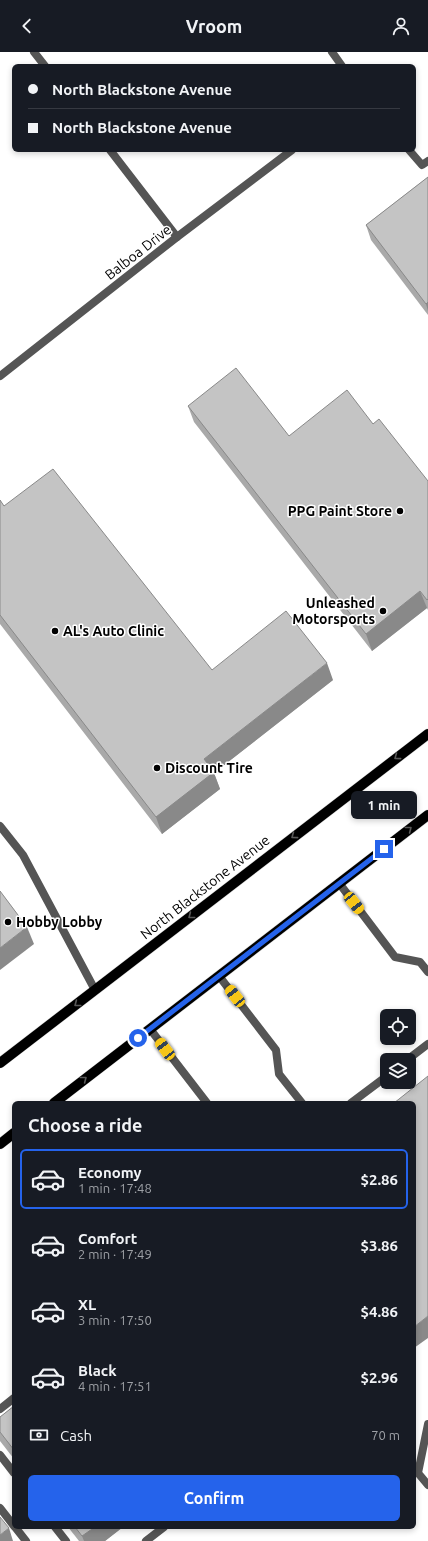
<!DOCTYPE html>
<meta charset="utf-8">
<style>
:root{--surface:#171b24;--page:#242831;--text:#f1f3f6;--muted:#9ea1a6;--line:#363941;--accent:#2563eb}
body{margin:0;font-family:Ubuntu,sans-serif;background:var(--page);color:var(--text);height:100vh;display:flex;flex-direction:column;font-size:15px;white-space:nowrap}
*{box-sizing:border-box;margin:0}
p{font-size:13px;color:var(--muted)}
.icon{flex:none;width:22px;height:22px;fill:none;stroke:currentColor;stroke-width:2;stroke-linecap:round;stroke-linejoin:round}
.map{position:relative;flex:1;overflow:hidden}
.panel{position:absolute;left:12px;top:1049px;width:404px;height:428px;display:flex;flex-direction:column;background:var(--surface);border-radius:6px;box-shadow:0 2px 6px #0003}
.panel>*{flex:none}
.guide{position:absolute;left:12px;top:12px;width:404px;height:88px;border-radius:6px;box-shadow:0 2px 6px #0003;display:grid;align-content:center;height:88px;padding:0 16px;background:var(--surface)}
.controls{position:absolute;left:380px;top:957px;display:grid;gap:8px}
.controls a{display:grid;place-items:center;width:36px;height:36px;border-radius:6px;background:var(--surface);box-shadow:0 2px 6px #0003;font-size:20px}
.end{position:absolute;width:18px;height:18px;margin:-9px;border:5px solid #2563eb;background:#fff;box-shadow:0 0 0 2px #fff}
.from{border-radius:50%}
.bubble{position:absolute;height:28px;border-radius:6px;background:var(--surface);box-shadow:0 2px 6px #0003;font-size:13px;font-weight:600;line-height:28px;text-align:center}
.car{position:absolute;width:12px;height:24px;margin:-12px -6px;border-radius:5px;box-shadow:0 0 3px 1px #0007;background:linear-gradient(#f5c518 24%,#345 0 40%,#f5c518 0 76%,#345 0 86%,#f5c518 0)}
.guide b{display:flex;align-items:center;gap:14px;height:38px;font-size:15px}
.guide b+b{border-top:1px solid var(--line)}
.guide i{width:10px;height:10px;background:var(--text)}
ul{padding:0;list-style:none}
li{display:flex;align-items:center;gap:12px;height:60px;margin:0 8px 6px;padding:0 8px;border:2px solid transparent;border-radius:6px}
li div{flex:1}
li b{display:block;font-size:15px}
li em{font-style:normal;font-weight:600}
li.active{border-color:var(--accent)}
li>.icon{width:36px;height:36px;stroke-width:1.5}
h2{padding:0 16px;font-size:18px;line-height:48px}
.pay{display:flex;align-items:center;gap:10px;height:44px;padding:0 16px;font-size:15px}
.pay p{margin-inline-start:auto}
.button{display:flex;gap:8px;margin-top:auto;padding:8px 16px}
.button a{flex:1;height:46px;border-radius:6px;background:var(--accent);color:#fff;font-size:16px;font-weight:600;line-height:46px;text-align:center}
header{display:flex;justify-content:space-between;align-items:center;height:52px;padding:0 16px;background:var(--surface);font-size:18px;font-weight:600}
.map>svg:first-child{display:block}
.lines{fill:none;stroke-linecap:round;stroke-linejoin:round}
.primary-casing{stroke:#dbdbdb;stroke-width:11}
.service{stroke:#555;stroke-width:8}
.minor{stroke:#555;stroke-width:8}
.primary{stroke:#000;stroke-width:10}
.wall{fill:#a9a9a9}
.shaded-wall{fill:#898989}
.building{fill:#c4c4c4;stroke:#898989}
.oneway{stroke:#595959}
.route{stroke:#2563eb;stroke-width:5}
.poi-dot{fill:#000;stroke:#fff;stroke-width:1.5}
.labels{text-anchor:middle;dominant-baseline:central;stroke-width:3;stroke-linejoin:round;paint-order:stroke}
.street-label{font-size:14px;fill:#000;stroke:#fff}
.poi-label{font-size:14px;font-weight:bold;fill:#000;stroke:#fff;text-anchor:start}
</style>
<header><svg class="icon" aria-label="back" viewBox="0 0 24 24"><path d="M15 5l-7 7 7 7"/></svg>Vroom<svg class="icon" aria-label="person" viewBox="0 0 24 24"><circle cx="12" cy="8" r="4"/><path d="M4 21q1-7 8-7t8 7"/></svg></header>
<div class="map">
<svg width="428" height="1489" viewBox="0 0 428 1489">
<rect width="100%" height="100%" fill="#fff"/>
<g class="lines">
<!-- primary casing -->
<g class="primary-casing">
<g id="primary">
<polyline points="0,1011 428,682"/>
<polyline points="54,1051 428,763"/>
<polyline points="0,1092 14,1081"/>
</g>
</g>
<!-- service -->
<g class="service">
<polyline points="34,0 45,14"/>
<polyline points="332,0 342,14"/>
<polyline points="110,98 177,185"/>
<polyline points="409,98 422,113 428,109"/>
<polyline points="0,324 177,185 292,98"/>
<polyline points="0,774 23,803 95,938"/>
<polyline points="339,831 395,905 420,910 428,920"/>
<polyline points="219,924 276,998 279,1022 302,1051"/>
<polyline points="150,977 207,1051"/>
<polyline points="407,1008 428,992"/>
<polyline points="351,1051 387,1024"/>
<polyline points="0,1357 14,1346"/>
<polyline points="0,1403 14,1421"/>
<polyline points="0,1456 14,1474"/>
<polyline points="15,1475 26,1489"/>
<polyline points="55,1475 66,1489"/>
<polyline points="146,1489 164,1475"/>
</g>
<!-- minor -->
<polyline class="minor" points="428,1372 418,1421 428,1433"/>
<!-- primary -->
<use href="#primary" class="primary"/>
</g>
<!-- wall -->
<g class="wall">
<polygon points="428,125 428,263 371,188 366,173"/>
<polygon points="188,354 289,384 373,372 428,429 428,558 427,556 372,599 194,370"/>
<polygon points="0,448 4,454 212,618 333,628 214,721 220,737 162,782 0,572"/>
<polygon points="14,1354 14,1407 0,1389 0,1365"/>
<polygon points="68,1475 123,1475 105,1489 79,1489"/>
</g>
<!-- shaded-wall -->
<g class="shaded-wall">
<polygon points="428,250 428,259 426,252"/>
<polygon points="420,539 427,556 372,599 366,582"/>
<polygon points="327,611 333,628 214,721 220,737 162,782 156,765 204,707"/>
<polygon points="27,875 34,892 0,918 0,896"/>
<polygon points="428,1264 428,1286 414,1296 414,1275"/>
<polygon points="95,1475 123,1475 105,1489 84,1489 82,1484"/>
<polygon points="9,1476 13,1489 0,1489 0,1483"/>
</g>
<!-- building -->
<g class="building">
<polygon points="428,125 428,250 426,252 366,173"/>
<polygon points="236,316 289,384 347,338 373,372 379,367 428,429 428,547 427,548 420,539 366,582 188,354"/>
<polygon points="53,417 212,618 286,559 327,611 204,707 214,720 156,765 0,563 0,448 4,454"/>
<polygon points="0,839 27,875 0,896"/>
<polygon points="428,1024 428,1264 414,1275 414,1051 394,1051"/>
<polygon points="14,1354 14,1398 0,1380 0,1365"/>
<polygon points="0,1465 9,1476 0,1483"/>
<polygon points="75,1475 95,1475 82,1484"/>
</g>
<!-- one-way arrows -->
<defs><path id="oneway-chevron" d="M-2-3.5L2.5 0L-2 3.5" fill="none" stroke-width="1.6" stroke-linecap="round" stroke-linejoin="round"/></defs>
<g class="oneway">
<use href="#oneway-chevron" transform="translate(397 705) rotate(143)"/>
<use href="#oneway-chevron" transform="translate(409 777) rotate(-38)"/>
<use href="#oneway-chevron" transform="translate(294 784) rotate(143)"/>
<use href="#oneway-chevron" transform="translate(191 864) rotate(142)"/>
<use href="#oneway-chevron" transform="translate(77 952) rotate(142)"/>
<use href="#oneway-chevron" transform="translate(84 1027) rotate(-38)"/>
</g>
<g class="lines">
<!-- route -->
<polyline class="route" points="138,986 384,797"/>
</g>
<!-- markers -->
<g class="poi-dot">
<circle cx="400" cy="459" r="4"/>
<circle cx="383" cy="559" r="4"/>
<circle cx="55" cy="579" r="4"/>
<circle cx="157" cy="716" r="4"/>
<circle cx="8" cy="870" r="4"/>
</g>
<g class="labels">
<!-- street labels -->
<g class="street-label">
<text transform="translate(138 200) rotate(-38)">Balboa Drive</text>
<text transform="translate(205 835) rotate(-38)">North Blackstone Avenue</text>
</g>
<!-- poi labels -->
<g class="poi-label">
<text x="392" y="459" text-anchor="end">PPG Paint Store</text>
<text x="375" y="551" text-anchor="end">Unleashed<tspan x="375" dy="16">Motorsports</tspan></text>
<text x="63" y="579">AL's Auto Clinic</text>
<text x="165" y="716">Discount Tire</text>
<text x="16" y="870">Hobby Lobby</text>
</g>
</g>
</svg>
<div class="controls">
<a><svg class="icon" aria-label="locate" viewBox="0 0 24 24"><circle cx="12" cy="12" r="6"/><path d="M12 2v4M12 18v4M2 12h4M18 12h4"/></svg></a>
<a><svg class="icon" aria-label="layers" viewBox="0 0 24 24"><path d="M12 4l9 5-9 5-9-5zM3 14l9 5 9-5"/></svg></a>
</div>
<i class="end from" style="left:138px;top:986px"></i>
<i class="end" style="left:384px;top:797px"></i>
<div class="bubble" style="left:351px;top:739px;width:66px">1 min</div>
<i class="car" style="left:354px;top:851px;rotate:142deg"></i>
<i class="car" style="left:235px;top:944px;rotate:322deg"></i>
<i class="car" style="left:165px;top:997px;rotate:323deg"></i>
<div class="guide">
<b><i class="from"></i>North Blackstone Avenue</b>
<b><i></i>North Blackstone Avenue</b>
</div>
<section class="panel">
<h2>Choose a ride</h2>
<ul>
<li class="active"><svg class="icon" aria-label="car" viewBox="0 0 24 24"><path d="M5 17H2v-5l4-1 3-4h7l3 4 3 1v5h-3M9 17h6M6 11h13"/><circle cx="7" cy="17" r="2"/><circle cx="17" cy="17" r="2"/></svg><div><b>Economy</b><p>1 min · 17:48</p></div><em>$2.86</em></li>
<li><svg class="icon" aria-label="car" viewBox="0 0 24 24"><path d="M5 17H2v-5l4-1 3-4h7l3 4 3 1v5h-3M9 17h6M6 11h13"/><circle cx="7" cy="17" r="2"/><circle cx="17" cy="17" r="2"/></svg><div><b>Comfort</b><p>2 min · 17:49</p></div><em>$3.86</em></li>
<li><svg class="icon" aria-label="car" viewBox="0 0 24 24"><path d="M5 17H2v-5l4-1 3-4h7l3 4 3 1v5h-3M9 17h6M6 11h13"/><circle cx="7" cy="17" r="2"/><circle cx="17" cy="17" r="2"/></svg><div><b>XL</b><p>3 min · 17:50</p></div><em>$4.86</em></li>
<li><svg class="icon" aria-label="car" viewBox="0 0 24 24"><path d="M5 17H2v-5l4-1 3-4h7l3 4 3 1v5h-3M9 17h6M6 11h13"/><circle cx="7" cy="17" r="2"/><circle cx="17" cy="17" r="2"/></svg><div><b>Black</b><p>4 min · 17:51</p></div><em>$2.96</em></li>
</ul>
<div class="pay"><svg class="icon" aria-label="cash" viewBox="0 0 24 24"><path d="M3 7h18v10H3z"/><circle cx="12" cy="12" r="2"/></svg>Cash<p>70 m</p></div>
<div class="button"><a>Confirm</a></div>
</section>
</div>
